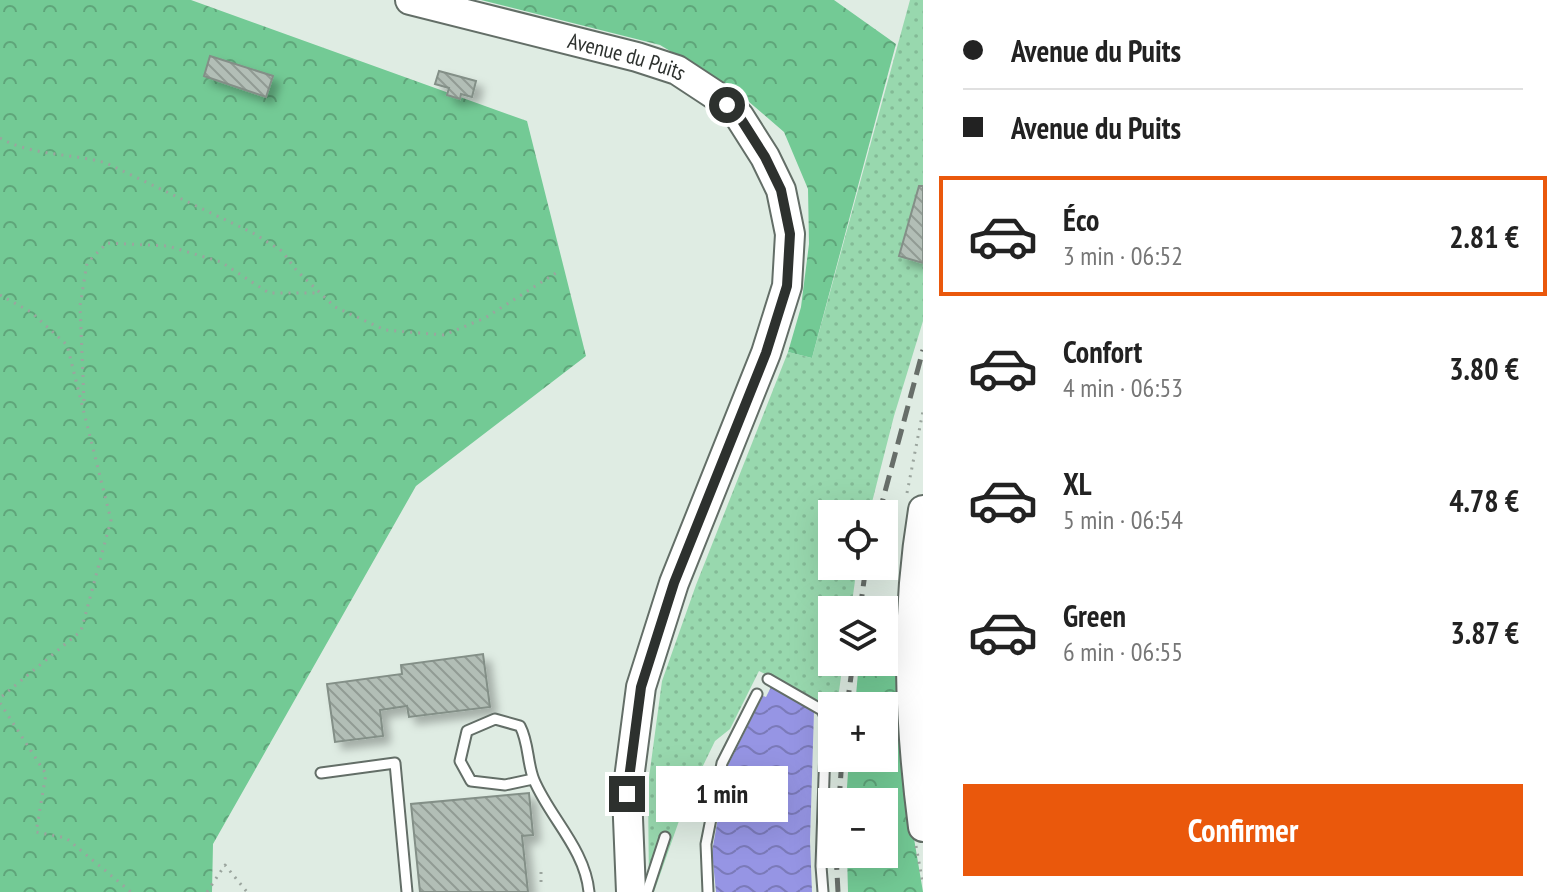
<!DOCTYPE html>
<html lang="fr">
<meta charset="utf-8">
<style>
:root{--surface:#fff;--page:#f6f6f6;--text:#222;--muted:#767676;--line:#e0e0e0;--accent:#ea580c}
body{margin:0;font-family:"PT Sans Narrow",sans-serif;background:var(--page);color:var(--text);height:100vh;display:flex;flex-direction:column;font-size:30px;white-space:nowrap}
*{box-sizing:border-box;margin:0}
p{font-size:26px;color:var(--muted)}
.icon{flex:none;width:44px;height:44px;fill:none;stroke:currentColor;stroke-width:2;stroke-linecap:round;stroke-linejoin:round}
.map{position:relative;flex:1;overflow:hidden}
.side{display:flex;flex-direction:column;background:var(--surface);width:640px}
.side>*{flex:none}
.guide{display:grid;align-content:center;height:176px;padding:0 40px;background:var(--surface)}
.tools{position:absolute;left:818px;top:500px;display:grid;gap:16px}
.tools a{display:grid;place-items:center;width:80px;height:80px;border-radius:0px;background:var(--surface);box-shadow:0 8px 32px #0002;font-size:40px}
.end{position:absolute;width:36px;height:36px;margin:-18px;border:10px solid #2d312e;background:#fff;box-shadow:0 0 0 4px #fff}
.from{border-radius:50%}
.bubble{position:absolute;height:56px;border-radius:0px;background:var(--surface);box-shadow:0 8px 32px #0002;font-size:26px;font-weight:700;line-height:56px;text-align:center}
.guide b{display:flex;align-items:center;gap:28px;height:76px;font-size:30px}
.guide b+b{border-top:2px solid var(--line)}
.guide i{width:20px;height:20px;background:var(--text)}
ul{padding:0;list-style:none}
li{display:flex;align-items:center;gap:24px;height:120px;margin:0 16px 12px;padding:0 24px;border:4px solid transparent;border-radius:0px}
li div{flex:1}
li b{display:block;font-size:30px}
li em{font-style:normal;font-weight:700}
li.active{border-color:var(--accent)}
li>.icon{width:72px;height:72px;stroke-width:1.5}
.cta{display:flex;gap:16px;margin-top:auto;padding:16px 40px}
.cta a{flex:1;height:92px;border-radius:0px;background:var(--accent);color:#fff;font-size:32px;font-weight:700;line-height:92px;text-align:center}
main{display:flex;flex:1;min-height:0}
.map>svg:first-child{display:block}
.grass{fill:url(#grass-dots)}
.forest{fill:url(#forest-crowns)}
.water{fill:url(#water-waves)}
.building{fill:url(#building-back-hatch);stroke:#838f87;stroke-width:2;filter:url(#shadow)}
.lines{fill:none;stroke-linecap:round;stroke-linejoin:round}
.service-casing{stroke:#636e67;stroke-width:13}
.primary-casing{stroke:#636e67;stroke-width:32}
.path{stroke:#9ba59e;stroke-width:3;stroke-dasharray:2 6;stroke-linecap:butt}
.service{stroke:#fff;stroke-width:9}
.primary{stroke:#fff;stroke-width:28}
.rail{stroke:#676e69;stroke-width:5;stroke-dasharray:16 8;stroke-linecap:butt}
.route{stroke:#2d312e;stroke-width:10}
.labels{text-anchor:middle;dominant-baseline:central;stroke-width:6;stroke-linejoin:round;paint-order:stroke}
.street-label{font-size:22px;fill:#2d312e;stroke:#ecf9f0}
</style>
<main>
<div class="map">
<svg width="923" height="892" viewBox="0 0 923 892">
<defs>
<pattern id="grass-dots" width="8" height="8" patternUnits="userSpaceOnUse" patternTransform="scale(2)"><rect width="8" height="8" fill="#98d8ae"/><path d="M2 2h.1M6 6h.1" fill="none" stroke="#83ba96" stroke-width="1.8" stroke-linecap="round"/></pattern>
<pattern id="forest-crowns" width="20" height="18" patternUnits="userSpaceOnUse" patternTransform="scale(2)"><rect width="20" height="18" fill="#73ca95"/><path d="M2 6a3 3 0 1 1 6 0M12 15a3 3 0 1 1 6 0" fill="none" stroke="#5fa57a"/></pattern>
<pattern id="water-waves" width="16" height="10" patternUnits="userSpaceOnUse" patternTransform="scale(2)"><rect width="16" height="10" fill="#9695e4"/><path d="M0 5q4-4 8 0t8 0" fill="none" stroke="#7b7ab9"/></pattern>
<pattern id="building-back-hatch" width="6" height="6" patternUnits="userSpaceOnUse" patternTransform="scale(2)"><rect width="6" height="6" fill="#b2beb6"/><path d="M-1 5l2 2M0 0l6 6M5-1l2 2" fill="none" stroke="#919b94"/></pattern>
<filter id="shadow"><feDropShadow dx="7" dy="7" stdDeviation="4" flood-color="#0004"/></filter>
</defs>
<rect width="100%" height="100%" fill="#dfece3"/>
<!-- grass -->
<polygon class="grass" points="910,0 923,0 923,321 894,416 869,514 832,514 832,566 857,566 851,610 832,610 832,662 843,662 837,706 832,708 759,671 730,729 715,741 686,801 654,892 649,892 648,785 662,681 696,585 788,352 812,358"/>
<!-- forest -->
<g class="forest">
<polygon points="0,0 191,0 527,121 586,356 416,486 213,844 212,892 0,892"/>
<polygon points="481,0 834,0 896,44 812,358 788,352 801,307 809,244 808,189 784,132 734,89 660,45"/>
<polygon points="884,650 902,651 902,767 923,892 848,892 847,854 884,854 884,802 846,802 849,758 884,758 884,706 855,706 859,662 884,662"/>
</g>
<!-- water -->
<polygon class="water" points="771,687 814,711 810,841 812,892 716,892 712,852 727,767 763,696 766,697"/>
<!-- building -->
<g class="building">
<polygon points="210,56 273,76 266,97 204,76"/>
<polygon points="439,71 476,81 472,97 461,94 460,99 447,95 449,88 435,84"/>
<polygon points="919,186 923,186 923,263 899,256"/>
<polygon points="483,654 490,707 409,717 407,706 380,710 383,736 335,742 327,684 402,674 401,665"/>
<polygon points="529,793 533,835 522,836 528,892 420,892 411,804"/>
</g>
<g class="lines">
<!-- service casing -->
<g class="service-casing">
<g id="service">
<polyline points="768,679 822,710 826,719 821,866 823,892"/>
<polyline points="321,773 395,763 407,892"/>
<path d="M533 779 505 785 471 781 460 761 467 731 495 719 520 726C529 743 527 763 534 780 550 818 585 849 589 892"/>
<polyline points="647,892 665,837"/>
<polyline points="708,892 706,844 722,763 757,694"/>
</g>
</g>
<!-- primary casing -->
<g class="primary-casing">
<g id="primary">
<path id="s1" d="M410 0 637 57 677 70 715 95 739 116 765 157 781 190 790 234 787 286 766 353 674 583 641 687 627 794 631 892"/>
<path d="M923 510C905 619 909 718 923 827"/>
</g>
</g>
<!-- path -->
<g class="path">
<path d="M0 138C32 156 71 153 106 163L253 233 282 251 297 271 335 307 385 330 444 335 485 318 559 271"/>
<polyline points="0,295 31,312 67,345 111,520 81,631 0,698"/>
<polyline points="84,401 80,306 87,263 107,243 168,246 221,262 269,293 320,293"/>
<polyline points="907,493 923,411"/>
<polyline points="0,703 46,774 36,832 66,838 131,892"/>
<polyline points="916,846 923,884"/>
<polyline points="541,872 541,884"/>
<polyline points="207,892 225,865 247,892"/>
</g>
<!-- service -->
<use href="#service" class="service"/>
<!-- primary -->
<use href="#primary" class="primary"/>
<!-- rail -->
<g class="rail">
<polyline points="879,514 923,350"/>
<polyline points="860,610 866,566"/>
<polyline points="847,706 853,662"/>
<polyline points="839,802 842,758"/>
<polyline points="836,854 838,892"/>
</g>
</g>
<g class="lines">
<!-- route -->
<polyline class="route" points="627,794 641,687 674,583 766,353 787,286 790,234 781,190 765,157 739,116 727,105"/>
</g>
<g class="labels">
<!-- street labels -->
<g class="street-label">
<text stroke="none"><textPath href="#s1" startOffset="224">Avenue du Puits</textPath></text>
</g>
</g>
</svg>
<div class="tools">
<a><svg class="icon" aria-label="locate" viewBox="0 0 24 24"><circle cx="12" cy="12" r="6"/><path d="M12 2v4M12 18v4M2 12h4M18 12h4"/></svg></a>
<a><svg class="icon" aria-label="layers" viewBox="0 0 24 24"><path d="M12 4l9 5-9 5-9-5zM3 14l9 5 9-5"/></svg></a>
<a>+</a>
<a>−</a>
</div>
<i class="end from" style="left:727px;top:105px"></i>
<i class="end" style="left:627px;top:794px"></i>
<div class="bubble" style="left:656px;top:766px;width:132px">1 min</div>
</div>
<section class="side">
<div class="guide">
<b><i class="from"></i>Avenue du Puits</b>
<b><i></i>Avenue du Puits</b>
</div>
<ul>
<li class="active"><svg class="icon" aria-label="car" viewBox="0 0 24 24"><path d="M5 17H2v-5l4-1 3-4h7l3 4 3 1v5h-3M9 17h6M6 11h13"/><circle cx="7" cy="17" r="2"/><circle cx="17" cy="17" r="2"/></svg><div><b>Éco</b><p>3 min · 06:52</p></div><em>2.81 €</em></li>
<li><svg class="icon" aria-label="car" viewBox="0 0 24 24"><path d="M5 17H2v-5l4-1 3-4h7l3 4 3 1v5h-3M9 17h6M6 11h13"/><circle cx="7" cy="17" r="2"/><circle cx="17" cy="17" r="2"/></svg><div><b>Confort</b><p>4 min · 06:53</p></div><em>3.80 €</em></li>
<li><svg class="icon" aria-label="car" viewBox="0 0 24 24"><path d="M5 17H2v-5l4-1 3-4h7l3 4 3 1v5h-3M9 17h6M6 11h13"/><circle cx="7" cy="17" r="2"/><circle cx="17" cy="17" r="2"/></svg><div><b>XL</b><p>5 min · 06:54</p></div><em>4.78 €</em></li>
<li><svg class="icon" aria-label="car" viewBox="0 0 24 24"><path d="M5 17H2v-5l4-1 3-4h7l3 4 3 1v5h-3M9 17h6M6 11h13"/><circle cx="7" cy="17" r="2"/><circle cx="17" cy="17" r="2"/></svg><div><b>Green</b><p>6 min · 06:55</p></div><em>3.87 €</em></li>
</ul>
<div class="cta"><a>Confirmer</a></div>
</section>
</main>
